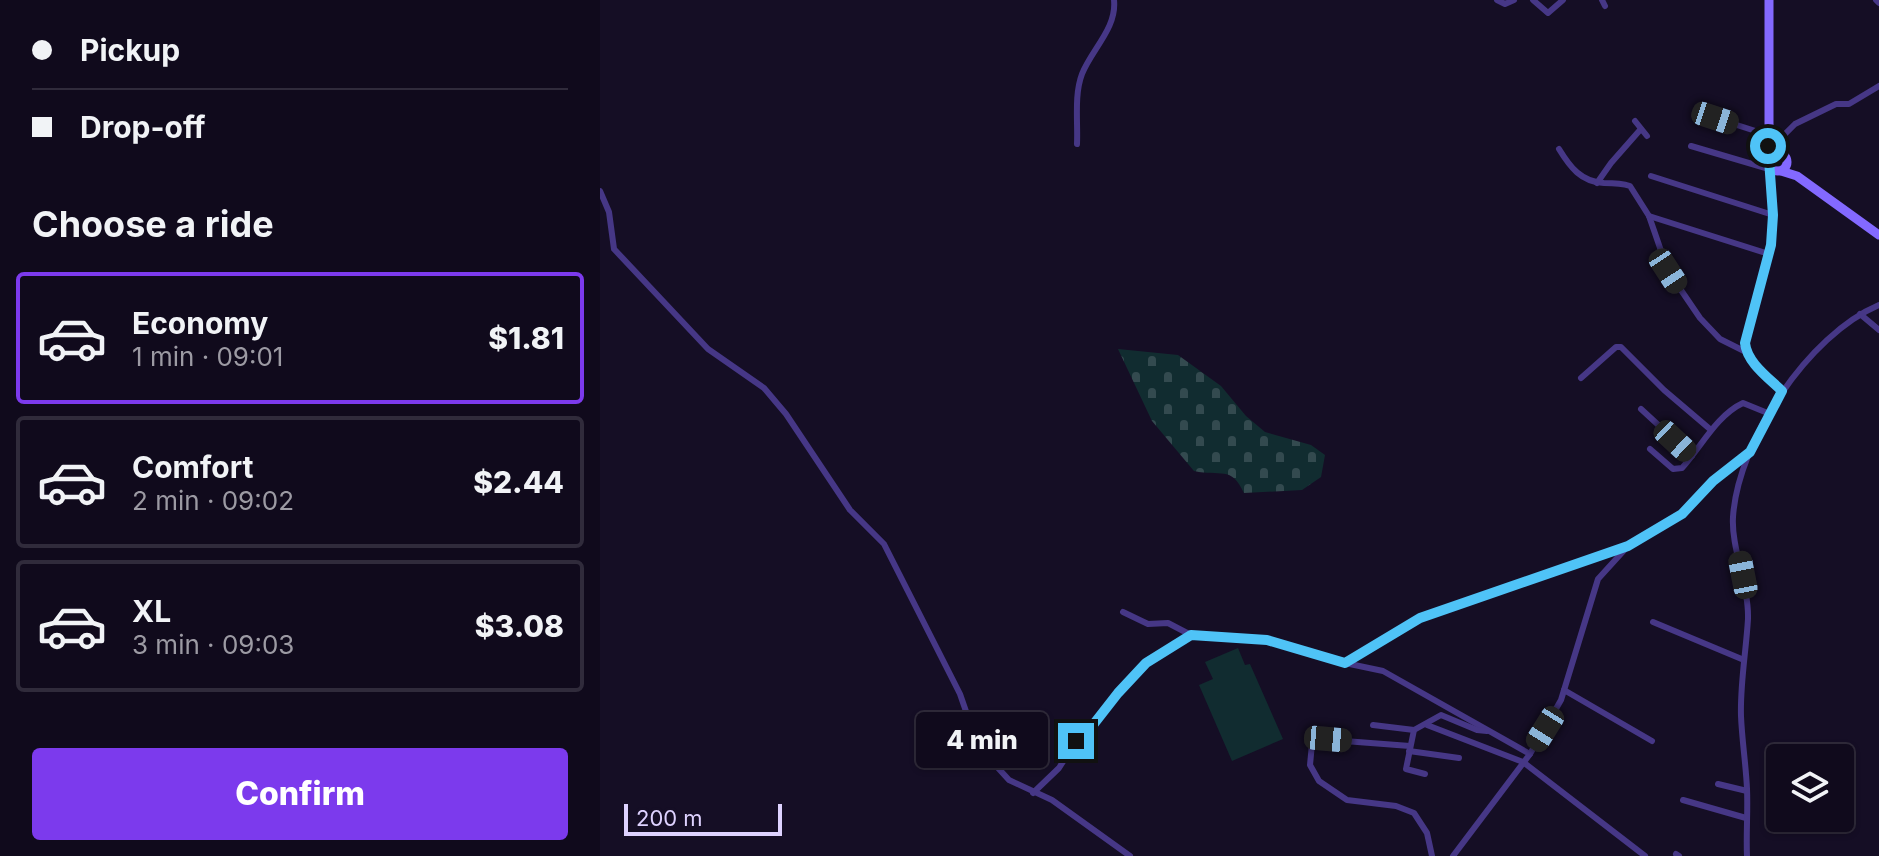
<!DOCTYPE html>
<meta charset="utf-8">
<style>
:root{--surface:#100a1c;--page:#191325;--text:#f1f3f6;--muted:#9c9aa3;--line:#302b3b;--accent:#7c3aed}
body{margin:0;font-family:Inter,sans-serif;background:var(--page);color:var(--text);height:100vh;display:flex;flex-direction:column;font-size:30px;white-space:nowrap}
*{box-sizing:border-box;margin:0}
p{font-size:26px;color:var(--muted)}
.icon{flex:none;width:44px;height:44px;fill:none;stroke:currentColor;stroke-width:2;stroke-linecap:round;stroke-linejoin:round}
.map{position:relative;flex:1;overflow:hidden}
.drawer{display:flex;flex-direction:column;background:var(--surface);width:600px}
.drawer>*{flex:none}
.banner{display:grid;align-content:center;height:176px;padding:0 32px;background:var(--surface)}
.buttons{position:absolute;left:1166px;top:744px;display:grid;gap:16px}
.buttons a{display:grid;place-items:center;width:88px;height:88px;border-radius:8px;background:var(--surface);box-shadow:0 2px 6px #0004,0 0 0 2px var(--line);font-size:40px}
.scale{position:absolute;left:24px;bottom:20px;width:158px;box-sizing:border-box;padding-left:8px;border:4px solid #ded2ff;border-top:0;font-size:22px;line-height:28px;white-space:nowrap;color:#ded2ff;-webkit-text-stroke:6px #150e25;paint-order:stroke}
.end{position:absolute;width:36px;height:36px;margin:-18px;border:10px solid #4fc3f7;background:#111;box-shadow:0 0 0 4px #111}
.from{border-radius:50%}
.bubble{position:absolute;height:56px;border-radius:8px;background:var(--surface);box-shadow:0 2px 6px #0004,0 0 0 2px var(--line);font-size:26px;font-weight:800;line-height:56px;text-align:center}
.car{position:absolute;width:24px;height:48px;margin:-24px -12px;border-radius:10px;box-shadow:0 0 6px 2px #0007;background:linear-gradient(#222 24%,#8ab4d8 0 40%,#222 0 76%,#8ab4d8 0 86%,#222 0)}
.banner b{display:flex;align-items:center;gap:28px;height:76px;font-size:30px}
.banner b+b{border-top:2px solid var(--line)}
.banner i{width:20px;height:20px;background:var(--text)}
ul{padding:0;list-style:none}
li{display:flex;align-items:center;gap:24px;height:132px;margin:0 16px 12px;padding:0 16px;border:4px solid var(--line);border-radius:8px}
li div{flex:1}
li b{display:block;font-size:30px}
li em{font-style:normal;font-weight:800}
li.current{border-color:var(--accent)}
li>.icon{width:72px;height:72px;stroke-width:1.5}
h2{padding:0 32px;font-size:36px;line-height:96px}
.cta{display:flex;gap:16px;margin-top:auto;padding:16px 32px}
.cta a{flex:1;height:92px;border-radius:8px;background:var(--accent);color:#fff;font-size:32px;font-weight:800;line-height:92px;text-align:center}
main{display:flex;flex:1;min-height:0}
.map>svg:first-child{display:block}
.cemetery{fill:url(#cemetery-stones)}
.garden{fill:#112c30}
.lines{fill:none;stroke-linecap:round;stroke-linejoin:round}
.street{stroke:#463786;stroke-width:6}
.secondary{stroke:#8369ff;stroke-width:9}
.route{stroke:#4fc3f7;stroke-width:10}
</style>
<main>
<section class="drawer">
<div class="banner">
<b><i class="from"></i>Pickup</b>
<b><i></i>Drop-off</b>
</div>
<h2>Choose a ride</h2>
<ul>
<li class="current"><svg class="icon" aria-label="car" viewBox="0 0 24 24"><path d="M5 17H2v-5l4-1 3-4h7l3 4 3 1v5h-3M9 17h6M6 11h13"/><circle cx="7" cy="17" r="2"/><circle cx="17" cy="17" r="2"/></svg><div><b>Economy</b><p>1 min · 09:01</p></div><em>$1.81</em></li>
<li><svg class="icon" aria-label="car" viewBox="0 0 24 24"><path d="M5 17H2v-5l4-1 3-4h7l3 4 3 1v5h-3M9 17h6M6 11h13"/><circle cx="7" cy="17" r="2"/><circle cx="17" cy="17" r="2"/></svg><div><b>Comfort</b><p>2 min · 09:02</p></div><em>$2.44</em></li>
<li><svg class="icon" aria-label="car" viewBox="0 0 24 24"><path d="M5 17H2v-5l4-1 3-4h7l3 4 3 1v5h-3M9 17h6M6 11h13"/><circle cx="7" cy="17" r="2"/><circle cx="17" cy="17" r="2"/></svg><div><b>XL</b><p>3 min · 09:03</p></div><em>$3.08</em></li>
</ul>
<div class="cta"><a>Confirm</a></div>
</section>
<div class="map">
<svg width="1279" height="856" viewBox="0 0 1279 856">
<defs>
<pattern id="cemetery-stones" width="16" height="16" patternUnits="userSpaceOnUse" patternTransform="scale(2)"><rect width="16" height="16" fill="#112c30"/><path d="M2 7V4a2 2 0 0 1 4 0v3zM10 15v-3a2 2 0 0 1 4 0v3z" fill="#334a4f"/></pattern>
</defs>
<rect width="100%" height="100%" fill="#150e25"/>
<!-- cemetery -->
<path class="cemetery" d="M518 349 578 355 621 386 646 416 665 432 711 445 725 455 721 477 702 490 644 493C631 465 621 477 594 471L552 421Z"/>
<!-- garden -->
<polygon class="garden" points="638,648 645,665 650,664 683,739 632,761 599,685 613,679 605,662"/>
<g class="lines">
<!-- street -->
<g class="street">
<polyline points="897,0 905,4 914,0"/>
<polyline points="933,0 948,13 963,0"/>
<polyline points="1002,0 1005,6"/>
<polyline points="1276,0 1279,3"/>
<polyline points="1115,118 1168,135"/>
<polyline points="1035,121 1047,136"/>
<path d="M477 144C478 122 474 95 482 74 492 49 517 28 514 0"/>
<polyline points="1175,144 1195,124 1236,104 1249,104 1279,86"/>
<polyline points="1091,146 1169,169"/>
<path d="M959 149C970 167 981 182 1004 183 1013 183 1021 183 1030 186L1049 216 1068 271 1100 318 1120 339 1146 352"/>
<path d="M1170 166 1173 215 1171 245 1145 343C1147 363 1169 378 1182 391"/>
<polyline points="1051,176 1173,215"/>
<polyline points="997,183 1011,163 1040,130"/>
<polyline points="0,191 9,212 14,249 108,349 164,388 186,414 250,510 284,544 360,694 378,746 409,780 452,800 530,856"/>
<polyline points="1049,216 1169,254"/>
<polyline points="1260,314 1279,330"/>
<polyline points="981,378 1016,347 1021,347 1064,390 1111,430"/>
<polyline points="1041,409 1092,456"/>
<path d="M1050 449 1073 469 1082 468C1101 447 1117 415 1143 403L1170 414"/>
<polyline points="523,612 548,624 568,623 591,635 667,640 745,663 783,671 930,754"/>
<polyline points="1053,622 1144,660"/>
<polyline points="745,663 820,618 1025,547"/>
<polyline points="964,690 1052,741"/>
<polyline points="773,725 814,730"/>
<polyline points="827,725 923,762 1045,856"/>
<polyline points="810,746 718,739 712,744 710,765 719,781 747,800 796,806 814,813 827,833 832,856"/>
<polyline points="809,751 859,758"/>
<polyline points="825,774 806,769 814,730 841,715 877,730 887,731"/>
<polyline points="1118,784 1147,791"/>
<polyline points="433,793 459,768 476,741 493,725 518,693 546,663 591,635"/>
<polyline points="1083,800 1146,818"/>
<polyline points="1076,854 1079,856"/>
<polyline points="853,856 930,754 961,700 998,579 1028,546 1082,514 1113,481 1148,454"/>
<path d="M1147 856C1146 834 1148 811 1147 789 1146 765 1142 741 1141 716 1140 684 1146 652 1148 619 1149 586 1131 547 1133 517 1138 441 1208 335 1279 305"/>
</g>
<!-- secondary -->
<g class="secondary">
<polyline points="1169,0 1169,160"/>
<circle cx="1178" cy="162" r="9"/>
<polyline points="1181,171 1197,176 1279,235"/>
</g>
</g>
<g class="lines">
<!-- route -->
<path class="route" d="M476 741 493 725 518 693 546 663 591 635 667 640 745 663 820 618 1028 546 1082 514 1113 481 1150 452 1182 391C1169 378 1147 363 1145 343L1171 245 1173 215 1168 146"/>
</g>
</svg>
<div class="buttons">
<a><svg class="icon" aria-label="layers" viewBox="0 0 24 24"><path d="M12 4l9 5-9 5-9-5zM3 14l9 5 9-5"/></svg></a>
</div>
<div class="scale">200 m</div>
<i class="end from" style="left:1168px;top:146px"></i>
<i class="end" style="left:476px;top:741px"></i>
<div class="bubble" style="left:316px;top:712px;width:132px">4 min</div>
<i class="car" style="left:1115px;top:118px;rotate:108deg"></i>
<i class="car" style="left:1068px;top:271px;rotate:147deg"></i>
<i class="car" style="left:1075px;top:441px;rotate:133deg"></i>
<i class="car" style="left:1143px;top:575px;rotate:349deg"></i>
<i class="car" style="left:945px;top:729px;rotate:212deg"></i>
<i class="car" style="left:728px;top:739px;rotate:95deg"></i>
</div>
</main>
